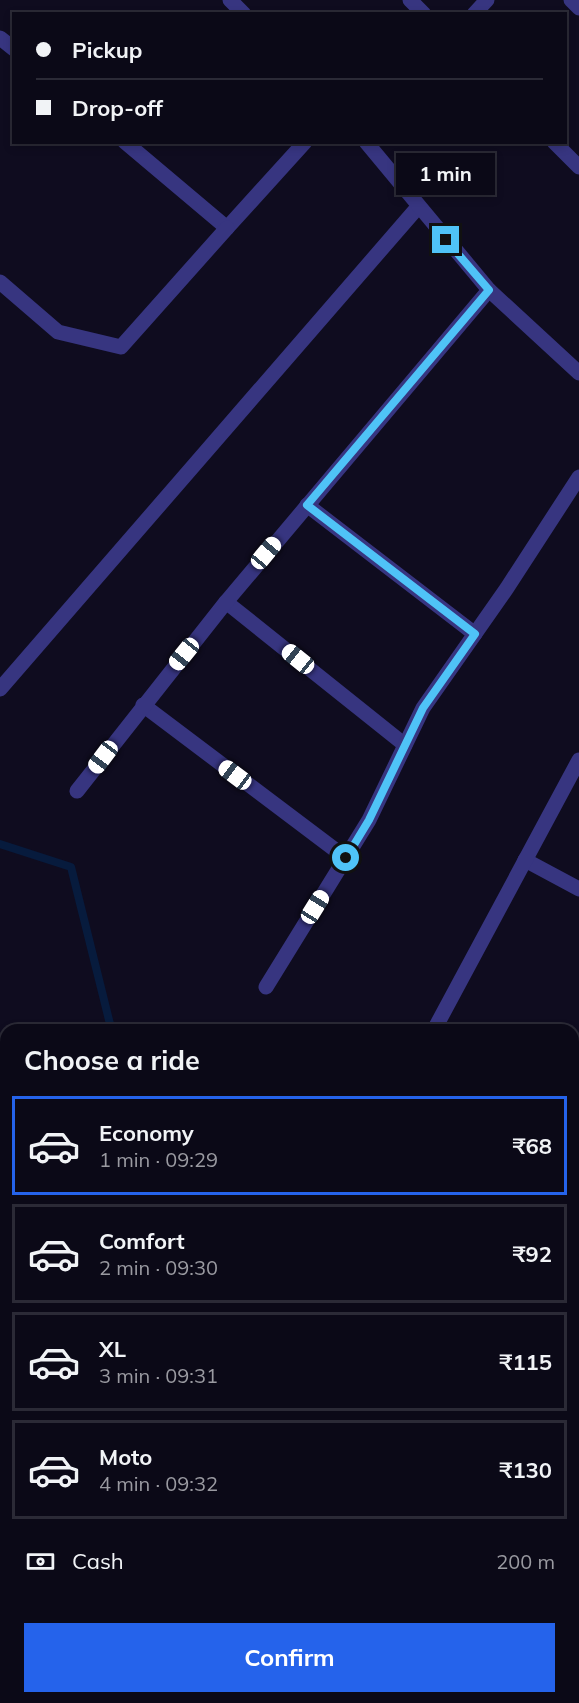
<!DOCTYPE html>
<meta charset="utf-8">
<style>
:root{--surface:#0b0917;--page:#191724;--text:#f1f3f6;--muted:#9a9aa1;--line:#2b2a36;--accent:#2563eb}
body{margin:0;font-family:Mulish,sans-serif;background:var(--page);color:var(--text);height:100vh;display:flex;flex-direction:column;font-size:22px;white-space:nowrap}
*{box-sizing:border-box;margin:0}
p{font-size:20px;color:var(--muted)}
.icon{flex:none;width:33px;height:33px;fill:none;stroke:currentColor;stroke-width:2;stroke-linecap:round;stroke-linejoin:round}
.map{position:relative;flex:1;overflow:hidden}
.details{position:absolute;left:0px;top:1024px;width:579px;height:680px;display:flex;flex-direction:column;background:var(--surface);border-radius:18px 18px 0 0;box-shadow:0 3px 9px #0003,0 0 0 2px var(--line)}
.details>*{flex:none}
.top-card{position:absolute;left:12px;top:12px;width:555px;height:132px;border-radius:0px;box-shadow:0 3px 9px #0003,0 0 0 2px var(--line);display:grid;align-content:center;height:132px;padding:0 24px;background:var(--surface)}
.end{position:absolute;width:27px;height:27px;margin:-14px;border:8px solid #4fc3f7;background:#111;box-shadow:0 0 0 3px #111}
.from{border-radius:50%}
.bubble{position:absolute;height:42px;border-radius:0px;background:var(--surface);box-shadow:0 3px 9px #0003,0 0 0 2px var(--line);font-size:20px;font-weight:700;line-height:42px;text-align:center}
.car{position:absolute;width:18px;height:36px;margin:-18px -9px;border-radius:8px;box-shadow:0 0 4px 2px #0007;background:linear-gradient(#fff 24%,#345 0 40%,#fff 0 76%,#345 0 86%,#fff 0)}
.top-card b{display:flex;align-items:center;gap:21px;height:57px;font-size:22px}
.top-card b+b{border-top:2px solid var(--line)}
.top-card i{width:15px;height:15px;background:var(--text)}
ul{padding:0;list-style:none}
li{display:flex;align-items:center;gap:18px;height:99px;margin:0 12px 9px;padding:0 12px;border:3px solid var(--line);border-radius:0px}
li div{flex:1}
li b{display:block;font-size:22px}
li em{font-style:normal;font-weight:700}
li.current{border-color:var(--accent)}
li>.icon{width:54px;height:54px;stroke-width:1.5}
h2{padding:0 24px;font-size:27px;line-height:72px}
.pay{display:flex;align-items:center;gap:15px;height:66px;padding:0 24px;font-size:22px}
.pay p{margin-inline-start:auto}
.action{display:flex;gap:12px;margin-top:auto;padding:12px 24px}
.action a{flex:1;height:69px;border-radius:0px;background:var(--accent);color:#fff;font-size:24px;font-weight:700;line-height:69px;text-align:center}
.map>svg:first-child{display:block}
.lines{fill:none;stroke-linecap:round;stroke-linejoin:round}
.stream{stroke:#071b3d;stroke-width:8}
.service{stroke:#373580;stroke-width:14}
.minor{stroke:#373580;stroke-width:15}
.tertiary{stroke:#373580;stroke-width:15}
.rail{stroke:#00ddf5;stroke-width:4.5;stroke-dasharray:9 8;stroke-linecap:butt}
.route{stroke:#4fc3f7;stroke-width:8}
</style>
<div class="map">
<svg width="579" height="1703" viewBox="0 0 579 1703">
<rect width="100%" height="100%" fill="#0f0c1f"/>
<g class="lines">
<!-- stream -->
<g class="stream">
<polyline points="0,844 71,867 110,1024 119,1030"/>
<polyline points="573,1311 579,1313"/>
</g>
<!-- service -->
<g class="service">
<polyline points="0,1060 6,1063"/>
<polyline points="0,1156 6,1160"/>
<polyline points="0,1257 6,1261"/>
<polyline points="573,1405 579,1408"/>
<polyline points="573,1502 579,1505"/>
<polyline points="573,1598 579,1602"/>
</g>
<!-- minor -->
<g class="minor">
<polyline points="410,0 424,14"/>
<polyline points="571,0 579,8"/>
<polyline points="474,14 487,0"/>
<polyline points="0,38 14,49"/>
<polyline points="125,142 227,228 305,142"/>
<polyline points="554,142 579,167"/>
<polyline points="0,282 58,332 121,347 227,228"/>
<polyline points="307,505 475,634"/>
<polyline points="226,602 405,745"/>
<polyline points="0,689 418,207"/>
<polyline points="143,705 346,858"/>
<polyline points="77,791 226,602 489,290"/>
<polyline points="525,860 579,889"/>
<polyline points="266,987 369,820 423,708 507,588 579,477"/>
<polyline points="434,1030 579,760"/>
<polyline points="573,1145 579,1148"/>
<polyline points="0,1413 6,1416"/>
<polyline points="0,1630 6,1634"/>
<polyline points="91,1698 99,1703"/>
<polyline points="513,1698 521,1703"/>
<polyline points="73,1703 76,1698"/>
</g>
<!-- tertiary -->
<g class="tertiary">
<polyline points="230,0 244,14"/>
<polyline points="366,142 489,290 579,373"/>
</g>
<!-- rail -->
<g class="rail">
<polyline points="0,1488 6,1492"/>
<polyline points="362,1698 371,1703"/>
</g>
</g>
<g class="lines">
<!-- route -->
<polyline class="route" points="346,858 369,820 423,708 475,634 307,505 489,290 446,240"/>
</g>
</svg>
<i class="end from" style="left:346px;top:858px"></i>
<i class="end" style="left:446px;top:240px"></i>
<div class="bubble" style="left:396px;top:153px;width:99px">1 min</div>
<i class="car" style="left:266px;top:553px;rotate:40deg"></i>
<i class="car" style="left:184px;top:654px;rotate:219deg"></i>
<i class="car" style="left:298px;top:659px;rotate:309deg"></i>
<i class="car" style="left:103px;top:757px;rotate:217deg"></i>
<i class="car" style="left:235px;top:775px;rotate:307deg"></i>
<i class="car" style="left:315px;top:907px;rotate:32deg"></i>
<div class="top-card">
<b><i class="from"></i>Pickup</b>
<b><i></i>Drop-off</b>
</div>
<section class="details">
<h2>Choose a ride</h2>
<ul>
<li class="current"><svg class="icon" aria-label="car" viewBox="0 0 24 24"><path d="M5 17H2v-5l4-1 3-4h7l3 4 3 1v5h-3M9 17h6M6 11h13"/><circle cx="7" cy="17" r="2"/><circle cx="17" cy="17" r="2"/></svg><div><b>Economy</b><p>1 min · 09:29</p></div><em>₹68</em></li>
<li><svg class="icon" aria-label="car" viewBox="0 0 24 24"><path d="M5 17H2v-5l4-1 3-4h7l3 4 3 1v5h-3M9 17h6M6 11h13"/><circle cx="7" cy="17" r="2"/><circle cx="17" cy="17" r="2"/></svg><div><b>Comfort</b><p>2 min · 09:30</p></div><em>₹92</em></li>
<li><svg class="icon" aria-label="car" viewBox="0 0 24 24"><path d="M5 17H2v-5l4-1 3-4h7l3 4 3 1v5h-3M9 17h6M6 11h13"/><circle cx="7" cy="17" r="2"/><circle cx="17" cy="17" r="2"/></svg><div><b>XL</b><p>3 min · 09:31</p></div><em>₹115</em></li>
<li><svg class="icon" aria-label="car" viewBox="0 0 24 24"><path d="M5 17H2v-5l4-1 3-4h7l3 4 3 1v5h-3M9 17h6M6 11h13"/><circle cx="7" cy="17" r="2"/><circle cx="17" cy="17" r="2"/></svg><div><b>Moto</b><p>4 min · 09:32</p></div><em>₹130</em></li>
</ul>
<div class="pay"><svg class="icon" aria-label="cash" viewBox="0 0 24 24"><path d="M3 7h18v10H3z"/><circle cx="12" cy="12" r="2"/></svg>Cash<p>200 m</p></div>
<div class="action"><a>Confirm</a></div>
</section>
</div>
